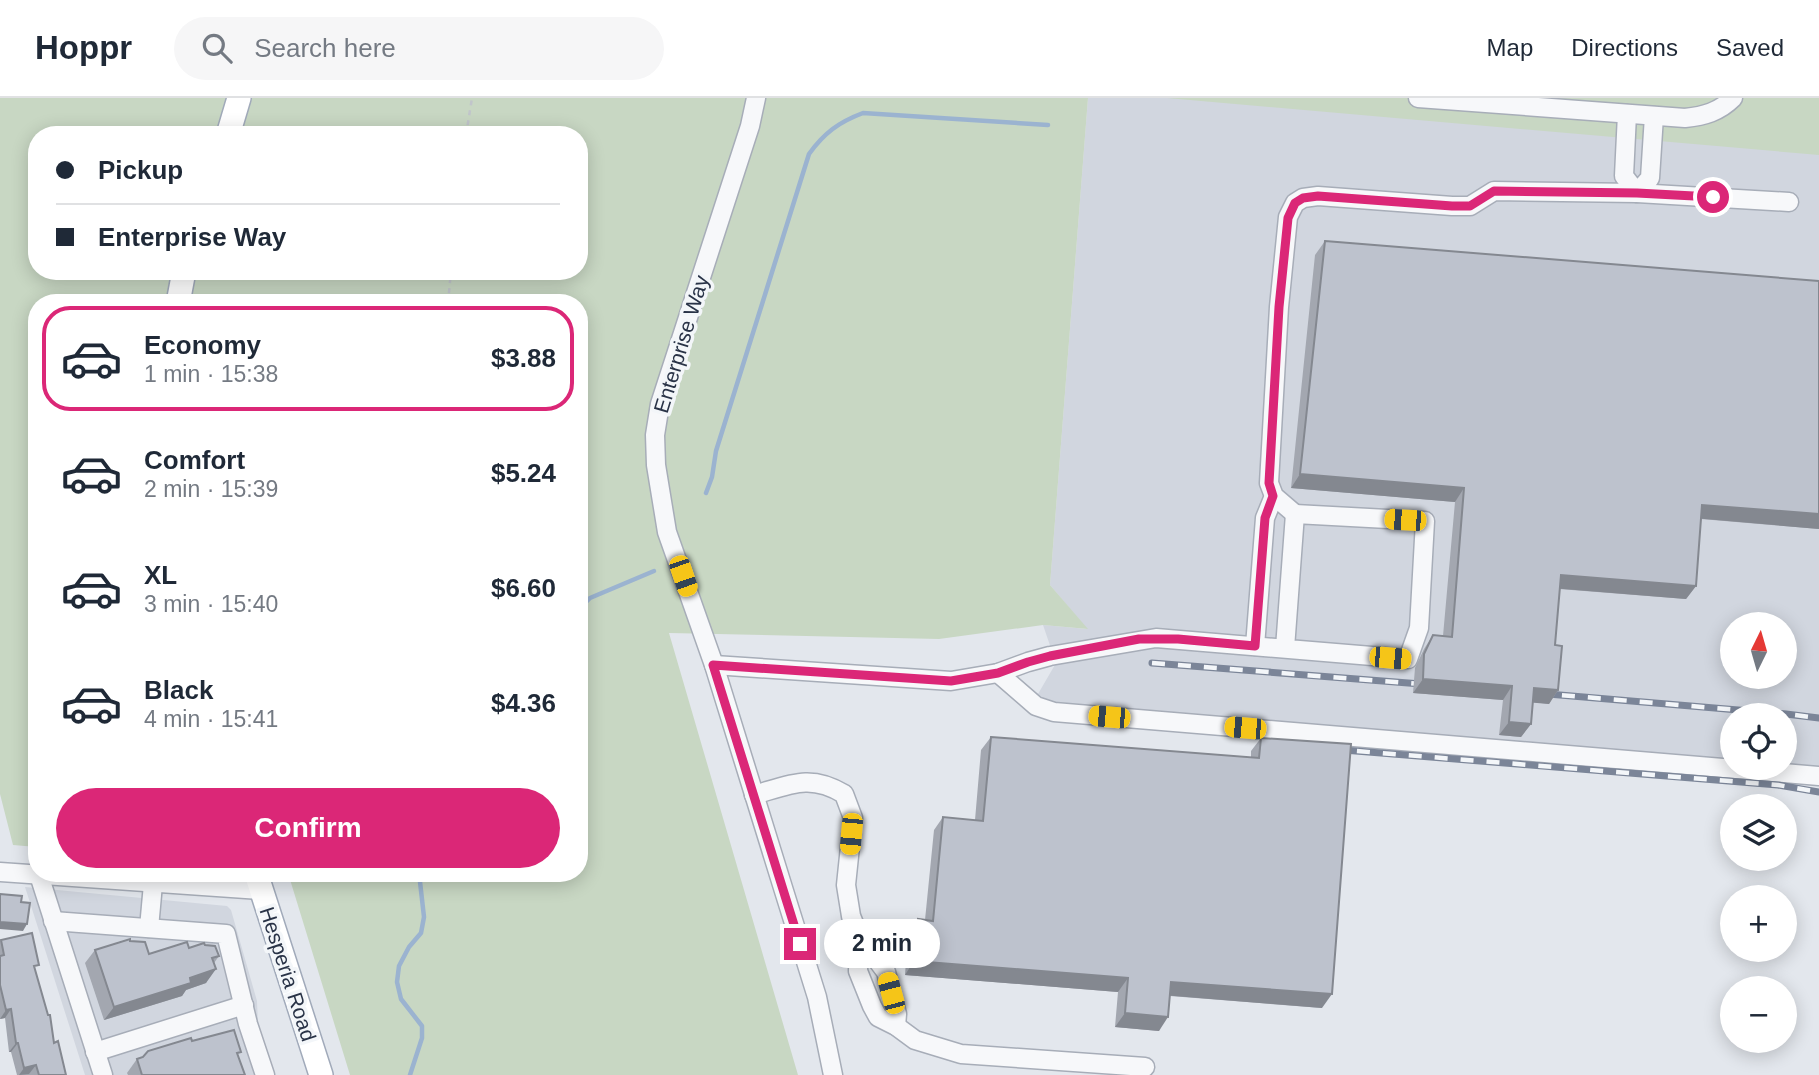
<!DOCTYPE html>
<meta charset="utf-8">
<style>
:root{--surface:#fff;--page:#f6f6f7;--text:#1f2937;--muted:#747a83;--line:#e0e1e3;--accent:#db2777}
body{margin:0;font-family:Arial,sans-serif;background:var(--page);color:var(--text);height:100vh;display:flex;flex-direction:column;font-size:26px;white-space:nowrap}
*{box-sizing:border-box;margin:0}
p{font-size:23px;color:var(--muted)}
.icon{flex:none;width:38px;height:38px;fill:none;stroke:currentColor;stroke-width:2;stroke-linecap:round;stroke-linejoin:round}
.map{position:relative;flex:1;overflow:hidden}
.drawer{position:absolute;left:28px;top:196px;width:560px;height:588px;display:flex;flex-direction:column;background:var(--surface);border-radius:28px;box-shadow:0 4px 18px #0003}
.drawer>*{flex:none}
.guide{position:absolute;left:28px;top:28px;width:560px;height:154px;border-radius:28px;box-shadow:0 4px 18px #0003;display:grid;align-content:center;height:154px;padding:0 28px;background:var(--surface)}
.needle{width:46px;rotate:5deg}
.tools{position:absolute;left:1720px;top:514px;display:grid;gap:14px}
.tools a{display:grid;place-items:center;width:77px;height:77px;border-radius:50%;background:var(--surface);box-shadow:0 4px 18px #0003;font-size:35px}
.end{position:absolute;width:32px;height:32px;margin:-16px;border:9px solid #db2777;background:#fff;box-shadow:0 0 0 4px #fff}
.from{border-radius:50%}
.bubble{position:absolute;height:49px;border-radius:24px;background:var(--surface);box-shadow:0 4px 18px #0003;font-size:23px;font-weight:700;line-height:49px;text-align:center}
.car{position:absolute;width:21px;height:42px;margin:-21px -10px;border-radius:9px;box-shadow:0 0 5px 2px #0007;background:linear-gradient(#f5c518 24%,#345 0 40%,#f5c518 0 76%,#345 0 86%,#f5c518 0)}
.guide b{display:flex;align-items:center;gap:24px;height:66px;font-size:26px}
.guide b+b{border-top:2px solid var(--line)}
.guide i{width:18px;height:18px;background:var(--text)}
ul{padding:12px 0 0;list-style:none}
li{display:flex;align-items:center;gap:21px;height:105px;margin:0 14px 10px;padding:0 14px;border:4px solid transparent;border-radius:28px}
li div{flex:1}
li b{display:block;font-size:26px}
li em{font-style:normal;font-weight:700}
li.on{border-color:var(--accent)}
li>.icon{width:63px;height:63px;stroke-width:1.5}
.cta{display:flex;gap:14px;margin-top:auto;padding:14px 28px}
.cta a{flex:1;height:80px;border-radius:42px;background:var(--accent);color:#fff;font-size:28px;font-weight:700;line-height:80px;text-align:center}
header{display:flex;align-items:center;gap:42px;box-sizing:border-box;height:98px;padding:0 35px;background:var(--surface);border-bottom:2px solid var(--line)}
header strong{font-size:33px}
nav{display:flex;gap:38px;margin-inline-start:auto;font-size:24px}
.search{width:490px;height:63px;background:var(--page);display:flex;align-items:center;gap:18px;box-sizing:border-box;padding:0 24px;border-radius:38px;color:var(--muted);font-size:26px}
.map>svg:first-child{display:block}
.built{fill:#d1d6df;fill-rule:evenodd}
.green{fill:#c8d7c3;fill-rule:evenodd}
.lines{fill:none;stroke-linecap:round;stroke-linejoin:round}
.stream{stroke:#9bb3d0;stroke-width:4.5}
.minor-casing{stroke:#a7adb8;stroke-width:21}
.major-casing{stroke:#a1aaba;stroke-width:26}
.path{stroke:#c1c5cb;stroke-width:2.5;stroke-dasharray:5 5;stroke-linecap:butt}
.minor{stroke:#f7f8fa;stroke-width:18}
.major{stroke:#fff;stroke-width:23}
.rail-casing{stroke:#7b8598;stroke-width:7}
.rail{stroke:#f3f6f9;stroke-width:4.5;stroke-dasharray:13;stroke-linecap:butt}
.wall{fill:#a3a7b0}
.shaded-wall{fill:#848890}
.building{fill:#bdc2cd;stroke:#848890;stroke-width:2}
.route{stroke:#db2777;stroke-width:9}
.labels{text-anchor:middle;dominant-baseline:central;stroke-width:7;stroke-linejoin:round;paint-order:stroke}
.street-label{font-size:21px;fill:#293347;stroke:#f3f6f9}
</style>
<header>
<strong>Hoppr</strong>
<div class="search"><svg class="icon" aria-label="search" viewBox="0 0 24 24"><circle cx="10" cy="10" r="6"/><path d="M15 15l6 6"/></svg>Search here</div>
<nav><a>Map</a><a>Directions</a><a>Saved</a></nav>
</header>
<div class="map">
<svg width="1819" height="977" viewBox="0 0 1819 977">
<rect width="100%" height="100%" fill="#e3e7ed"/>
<!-- built -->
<g class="built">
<path d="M1088 0H1176L1819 51V670L1785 665V618H1732V661L1053 607 1038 596 1056 565 1043 527 1087 531 1050 487ZM1732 527H1785V579H1732Z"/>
<polygon points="25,789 227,808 231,812 257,903 258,927 275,977 85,977"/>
</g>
<!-- green -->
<g class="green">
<path d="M0 0H1088L1050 487 1088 531 1043 527 939 541 669 535 798 977H350L288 775H579V205H37V749L13 747 0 696ZM37 37H579V173H37Z"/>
<polygon points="1167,0 1819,0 1819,57"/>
</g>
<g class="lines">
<!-- stream -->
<g class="stream">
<path d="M706 395 712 379 716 353 809 56C824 35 839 24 863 15L1048 27"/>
<polyline points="579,511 590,500 654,473"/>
<polyline points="410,977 422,940 422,928 401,901 397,884 399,868 409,849 421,835 424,819 419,775"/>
</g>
<!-- minor casing -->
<g class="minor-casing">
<g id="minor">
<polyline points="756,0 750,28 660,306 655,337 656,367 667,434 714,567 784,793 817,899 833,977"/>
<path d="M1418 0 1685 20C1704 18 1719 14 1733 0"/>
<polyline points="1627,16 1624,78 1637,95 1650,80 1654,18"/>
<polyline points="1295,416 1274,398 1269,385 1279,209 1288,119 1295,105 1303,100 1318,98 1452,108 1470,108 1494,93 1637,95 1789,104"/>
<polyline points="1255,548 1265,420 1274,398"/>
<polyline points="714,567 951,583 998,575 1028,564 1050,558 1156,540 1408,561 1419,530 1425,423 1295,416 1285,550"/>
<polyline points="998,575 1036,608 1054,614 1819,678"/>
<path d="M754 697C789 687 810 675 844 696L853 720 846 787 851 818 859 838 886 874 897 916 896 928"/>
<polyline points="0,774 261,792"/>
<polyline points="39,777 103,977"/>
<polyline points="53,823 226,836 248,926 265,977"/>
<polyline points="149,830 153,786"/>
<polyline points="859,838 858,873 872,908 878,919 896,928 915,942 961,956 1145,969"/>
<polyline points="95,954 244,907"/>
</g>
</g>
<!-- major casing -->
<g class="major-casing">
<g id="major">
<polyline points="228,37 239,0"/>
<polyline points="178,205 184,173"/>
<polyline points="256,775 321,977"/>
</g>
</g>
<!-- path -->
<g class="path">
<polyline points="466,37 472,0"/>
<polyline points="448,205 451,173"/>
</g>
<!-- minor -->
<use href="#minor" class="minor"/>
<!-- major -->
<use href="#major" class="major"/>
<!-- rail casing -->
<g class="rail-casing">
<g id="rail">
<polyline points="1152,565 1434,587"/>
<polyline points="1536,595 1786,616 1819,620"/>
<polyline points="1331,651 1778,687 1819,694"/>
</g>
</g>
<!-- rail -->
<use href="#rail" class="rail"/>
</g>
<!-- wall -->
<g class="wall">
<polygon points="1325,143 1819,183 1819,431 1701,421 1696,488 1686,501 1559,491 1555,547 1558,592 1549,606 1533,604 1531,626 1521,639 1499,637 1503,602 1413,595 1415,570 1424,551 1433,537 1443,538 1455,404 1291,390 1315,157"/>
<polygon points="991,639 1251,660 1251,653 1261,640 1322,910 1170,898 1159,933 1115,929 1118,894 905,877 908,835 918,821 925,822 934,732 943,719 975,722 981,652"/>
<polygon points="1,842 35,872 54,945 66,977 17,977 11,954 9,954 5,920 0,921 0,843"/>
<polygon points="130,843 149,856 205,847 219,858 214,865 206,885 186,892 182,898 104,922 85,865 95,852"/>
<polygon points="192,943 238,958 245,977 128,977 127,975 137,961"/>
</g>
<!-- shaded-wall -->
<g class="shaded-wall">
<polygon points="1300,376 1464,390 1455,404 1291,390"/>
<polygon points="1702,407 1819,416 1819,431 1693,420"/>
<polygon points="1561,477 1696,488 1686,501 1551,490"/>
<polygon points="1423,581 1512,588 1503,602 1413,595"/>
<polygon points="1534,590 1558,592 1549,606 1525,604"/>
<polygon points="1509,624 1531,626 1521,639 1499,637"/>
<polygon points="0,824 27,826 23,833 0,831"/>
<polygon points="914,863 1128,880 1118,894 905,877"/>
<polygon points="216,871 206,885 186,892 182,898 104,922 114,909"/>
<polygon points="1171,884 1332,896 1322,910 1162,897"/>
<polygon points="11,911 5,920 0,921 6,912"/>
<polygon points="1125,915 1168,919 1159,933 1115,929"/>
<polygon points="16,945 18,945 11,954 9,954"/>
<polygon points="36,967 29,976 19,977 24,970"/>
</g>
<!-- building -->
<g class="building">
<polygon points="1325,143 1819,183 1819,416 1702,407 1696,488 1561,477 1555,547 1562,548 1558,592 1534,590 1531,626 1509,624 1512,588 1423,581 1424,556 1433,537 1452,539 1464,390 1300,376"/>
<polygon points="991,639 1259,660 1261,640 1351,646 1332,896 1171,884 1168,919 1125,915 1128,880 914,863 918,821 933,823 943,719 983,723"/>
<polygon points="0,796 22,798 21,804 30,805 27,826 0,824"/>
<polygon points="32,835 39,867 34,868 48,917 50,917 54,945 58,943 66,977 39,977 36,967 24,970 18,945 16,945 11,911 6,912 0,887 0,858 4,857 1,842"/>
<polygon points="130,841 130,843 145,844 149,856 187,844 189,850 204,845 205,847 215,848 219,858 212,860 216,871 190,880 191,885 114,909 95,852"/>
<polygon points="234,932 241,954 237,955 245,977 142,977 137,961 143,959 148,953 191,940 192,943"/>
</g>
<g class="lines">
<!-- route -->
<polyline class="route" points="800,846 713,567 951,583 998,575 1028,564 1050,558 1139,541 1178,541 1255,548 1265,420 1273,398 1269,385 1279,209 1288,120 1295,105 1303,100 1318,98 1452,108 1470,108 1494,93 1637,95 1713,99"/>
</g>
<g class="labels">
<!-- street labels -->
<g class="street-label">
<text transform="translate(681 246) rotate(-73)">Enterprise Way</text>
<text transform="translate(288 876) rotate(72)">Hesperia Road</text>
</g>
</g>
</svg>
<div class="tools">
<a><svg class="needle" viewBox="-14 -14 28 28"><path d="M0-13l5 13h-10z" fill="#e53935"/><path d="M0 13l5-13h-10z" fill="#747a83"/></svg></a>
<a><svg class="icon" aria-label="locate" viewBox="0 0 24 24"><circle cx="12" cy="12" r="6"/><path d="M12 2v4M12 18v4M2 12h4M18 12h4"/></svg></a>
<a><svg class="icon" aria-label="layers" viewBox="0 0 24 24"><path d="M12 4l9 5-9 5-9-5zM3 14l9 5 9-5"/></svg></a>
<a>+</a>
<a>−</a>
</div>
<i class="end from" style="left:1713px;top:99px"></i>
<i class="end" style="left:800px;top:846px"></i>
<div class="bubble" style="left:824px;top:821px;width:116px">2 min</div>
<i class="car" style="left:1405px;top:422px;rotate:273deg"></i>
<i class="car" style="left:683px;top:478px;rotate:161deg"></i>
<i class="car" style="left:1390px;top:560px;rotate:95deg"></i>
<i class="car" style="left:1109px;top:619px;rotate:275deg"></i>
<i class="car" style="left:1245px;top:630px;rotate:275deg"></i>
<i class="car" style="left:851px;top:736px;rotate:185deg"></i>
<i class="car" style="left:891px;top:895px;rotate:345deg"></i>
<div class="guide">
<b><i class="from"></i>Pickup</b>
<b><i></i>Enterprise Way</b>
</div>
<section class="drawer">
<ul>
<li class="on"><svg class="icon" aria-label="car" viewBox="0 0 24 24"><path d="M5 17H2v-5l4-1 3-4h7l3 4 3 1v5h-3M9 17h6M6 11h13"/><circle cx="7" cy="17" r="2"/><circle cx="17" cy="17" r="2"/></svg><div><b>Economy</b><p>1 min · 15:38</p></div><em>$3.88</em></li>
<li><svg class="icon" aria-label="car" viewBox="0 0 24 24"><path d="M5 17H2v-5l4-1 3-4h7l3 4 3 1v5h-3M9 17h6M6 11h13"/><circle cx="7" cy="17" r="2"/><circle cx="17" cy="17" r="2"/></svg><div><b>Comfort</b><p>2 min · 15:39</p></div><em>$5.24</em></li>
<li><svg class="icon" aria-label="car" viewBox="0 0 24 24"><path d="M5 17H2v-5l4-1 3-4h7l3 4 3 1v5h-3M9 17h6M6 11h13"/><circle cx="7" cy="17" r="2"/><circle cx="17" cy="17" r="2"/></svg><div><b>XL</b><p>3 min · 15:40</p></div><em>$6.60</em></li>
<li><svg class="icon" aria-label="car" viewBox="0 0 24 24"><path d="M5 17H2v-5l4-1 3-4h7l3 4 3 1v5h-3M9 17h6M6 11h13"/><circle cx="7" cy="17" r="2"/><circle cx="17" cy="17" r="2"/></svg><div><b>Black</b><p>4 min · 15:41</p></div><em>$4.36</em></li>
</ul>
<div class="cta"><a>Confirm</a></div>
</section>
</div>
